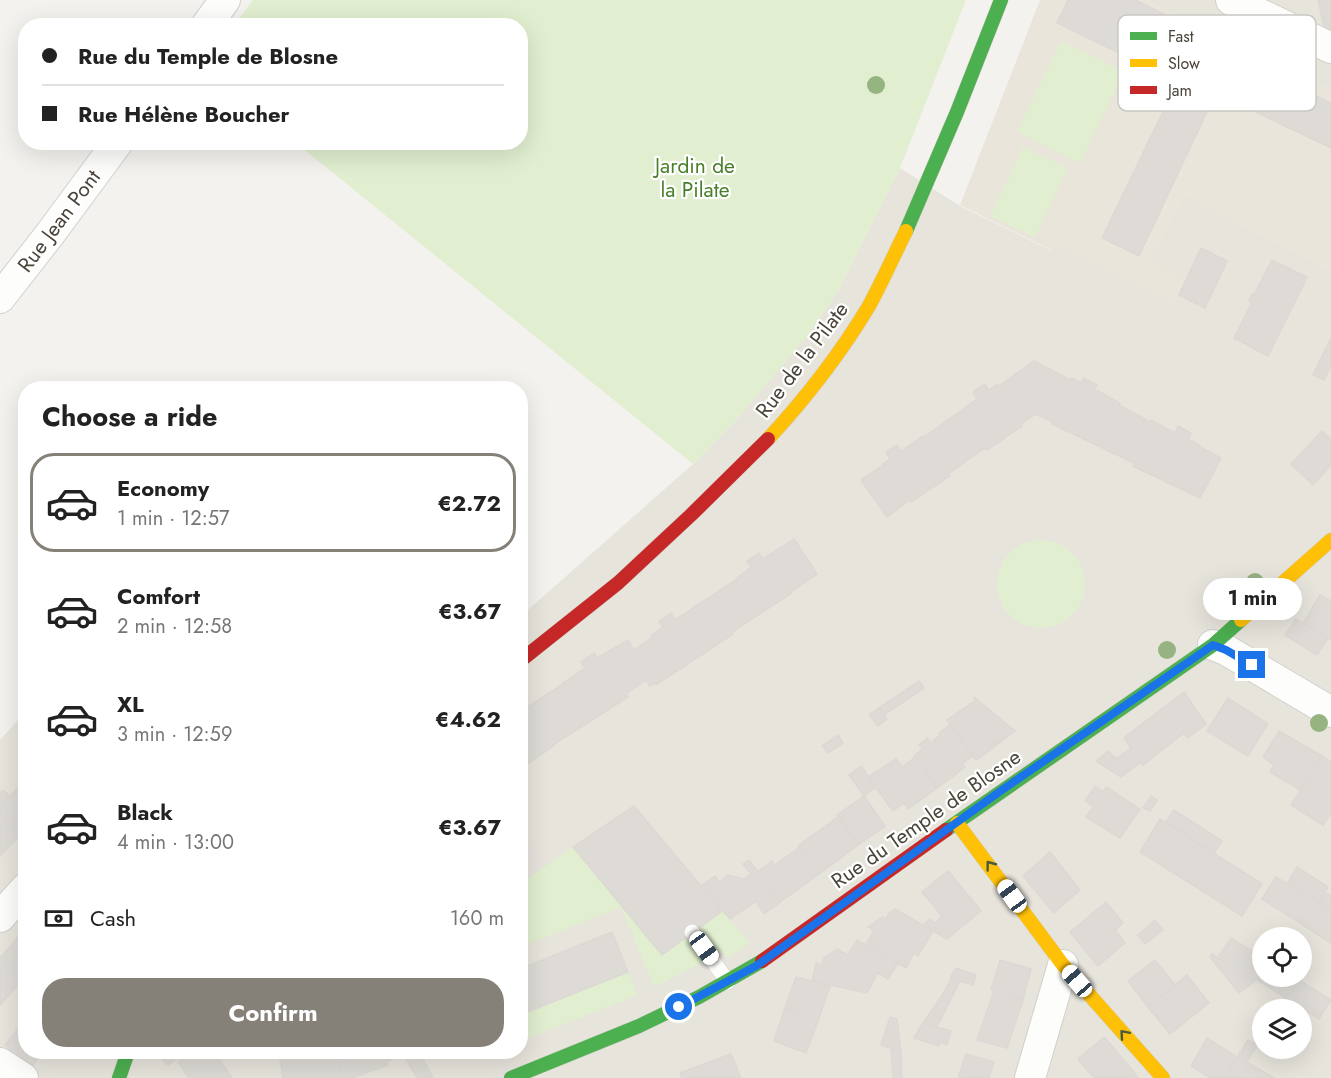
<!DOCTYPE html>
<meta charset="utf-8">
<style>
:root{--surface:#fff;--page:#f6f6f6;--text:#222;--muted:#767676;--line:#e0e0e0;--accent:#868178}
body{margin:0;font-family:Jost,sans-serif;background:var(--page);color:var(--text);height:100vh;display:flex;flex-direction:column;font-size:22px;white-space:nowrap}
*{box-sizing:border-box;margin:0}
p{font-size:20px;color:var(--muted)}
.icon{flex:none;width:33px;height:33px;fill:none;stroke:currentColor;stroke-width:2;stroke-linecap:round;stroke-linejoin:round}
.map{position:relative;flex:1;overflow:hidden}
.details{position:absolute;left:18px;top:381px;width:510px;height:678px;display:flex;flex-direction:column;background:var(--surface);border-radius:24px;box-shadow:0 6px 24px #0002}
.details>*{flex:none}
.banner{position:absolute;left:18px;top:18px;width:510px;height:132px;border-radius:24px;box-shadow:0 6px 24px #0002;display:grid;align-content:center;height:132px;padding:0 24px;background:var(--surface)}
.fabs{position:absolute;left:1252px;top:927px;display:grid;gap:12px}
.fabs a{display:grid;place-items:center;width:60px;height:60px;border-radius:50%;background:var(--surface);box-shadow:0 6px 24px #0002;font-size:30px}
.end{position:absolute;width:27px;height:27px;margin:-14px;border:8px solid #1a73e8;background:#fff;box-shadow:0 0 0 3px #fff}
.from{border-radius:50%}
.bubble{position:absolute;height:42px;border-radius:21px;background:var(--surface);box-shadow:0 6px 24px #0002;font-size:20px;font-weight:700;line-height:42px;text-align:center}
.car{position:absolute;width:18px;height:36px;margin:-18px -9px;border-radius:8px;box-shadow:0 0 4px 2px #0007;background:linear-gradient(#fff 24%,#345 0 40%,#fff 0 76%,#345 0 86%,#fff 0)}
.banner b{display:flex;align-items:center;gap:21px;height:57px;font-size:22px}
.banner b+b{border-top:2px solid var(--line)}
.banner i{width:15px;height:15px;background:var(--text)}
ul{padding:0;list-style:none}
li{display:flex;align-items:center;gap:18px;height:99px;margin:0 12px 9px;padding:0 12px;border:3px solid transparent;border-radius:24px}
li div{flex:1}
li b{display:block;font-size:22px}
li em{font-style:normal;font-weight:700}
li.active{border-color:var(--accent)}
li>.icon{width:54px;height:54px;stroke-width:1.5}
h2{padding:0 24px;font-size:27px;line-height:72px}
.pay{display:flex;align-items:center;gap:15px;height:66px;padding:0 24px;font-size:22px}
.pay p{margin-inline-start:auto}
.cta{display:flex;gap:12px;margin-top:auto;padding:12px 24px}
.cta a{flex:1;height:69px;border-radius:24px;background:var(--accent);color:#fff;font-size:24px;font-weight:700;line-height:69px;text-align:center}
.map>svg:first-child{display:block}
.residential{fill:#e7e4dc;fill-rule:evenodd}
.education{fill:#eae5da}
.green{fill:#e1eecf}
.parking{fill:#e6e3df}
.building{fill:#dedbd6;stroke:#dcd9d4;stroke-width:1.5}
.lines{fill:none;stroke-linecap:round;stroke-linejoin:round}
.lane-casing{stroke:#d2d0cb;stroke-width:16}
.street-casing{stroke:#d2d0cb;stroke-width:32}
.fast-casing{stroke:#d3cfc5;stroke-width:15}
.slow-casing{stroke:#d3cfc5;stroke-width:15}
.jam-casing{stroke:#d3cfc5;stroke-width:15}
.lane{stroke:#fdfdfc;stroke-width:15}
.street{stroke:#fdfdfc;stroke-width:30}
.fast{stroke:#4caf50;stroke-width:14}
.slow{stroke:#ffc107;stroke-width:14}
.jam{stroke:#c62828;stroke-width:14}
.tree{fill:#96b382}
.oneway{stroke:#4b593e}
.route{stroke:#1a73e8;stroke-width:8}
.labels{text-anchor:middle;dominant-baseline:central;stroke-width:4.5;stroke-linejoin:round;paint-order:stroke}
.park-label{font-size:21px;fill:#4a7f2a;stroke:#fff}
.street-label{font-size:21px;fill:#4b4439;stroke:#fff}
.key{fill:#fff;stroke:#c9c7c4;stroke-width:1.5}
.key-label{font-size:16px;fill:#4b4439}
</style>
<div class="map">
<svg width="1331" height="1078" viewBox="0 0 1331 1078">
<rect width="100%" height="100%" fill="#f4f2ee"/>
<!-- residential -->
<g class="residential">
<polygon points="1146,0 1331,0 1331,90"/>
<path d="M900 168 960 206 1052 251 1056 244 1151 262 1185 194 1331 271V1078H0V740L25 712 26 1052H520L521 616 693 464 736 420 794 351 807 336 838 291ZM1263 938H1302V976H1263ZM1263 1010H1302V1048H1263Z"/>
</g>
<!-- education -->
<polygon class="education" points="1040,0 1146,0 1331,90 1331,271 1185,194 1152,262 1186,279 1174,304 1056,244 1053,251 960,205"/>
<!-- green -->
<g class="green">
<polygon points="253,0 966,0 900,168 838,291 807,336 736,420 693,464 296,143 520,142 520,26 234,25"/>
<polygon points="1061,41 1124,72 1080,163 1017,132"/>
<polygon points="1023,147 1068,168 1035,237 990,216"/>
<circle cx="1041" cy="584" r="44"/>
<polygon points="573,847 662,954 688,936 703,956 703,962 654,987 621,907 521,947 521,883"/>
<polygon points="722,911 750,943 727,958 722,951 715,950 697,929"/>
<polygon points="628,972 638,995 521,1041 520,1015"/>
</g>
<!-- parking -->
<polygon class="parking" points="520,833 544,865 521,881 520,881"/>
<!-- building -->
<g class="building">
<polygon points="1068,0 1135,0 1166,15 1162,21 1331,103 1331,148 1216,93 1139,256 1102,238 1180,76 1144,59 1142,64 1057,23"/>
<polygon points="1318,0 1331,0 1331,29 1325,30"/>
<polygon points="1201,248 1227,261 1205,308 1179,295"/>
<polygon points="1272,260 1307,277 1268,356 1234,338 1252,302 1249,301 1252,294 1254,295"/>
<polygon points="1331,338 1331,366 1324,380 1313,375"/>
<polygon points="1034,361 1070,380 1071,378 1081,383 1084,378 1097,385 1094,389 1120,403 1119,405 1150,422 1151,420 1175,433 1178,426 1191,433 1188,439 1199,445 1198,446 1221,458 1200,498 1133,466 1134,463 1052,424 1053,422 1036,414 1021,424 1022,426 987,450 985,448 948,474 950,476 911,502 910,500 887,517 861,480 883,465 883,464 890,459 886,452 897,445 901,451 923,436 924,437 977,399 973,392 985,384 989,390 998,384 999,386"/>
<polygon points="1322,431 1331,439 1331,465 1313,485 1291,464"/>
<polygon points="794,539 817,574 791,592 792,593 732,632 733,634 656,685 655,683 650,686 646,680 626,694 628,697 553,745 554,746 520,769 520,712 563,684 563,683 585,668 581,662 594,653 597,658 628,640 634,650 654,636 652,635 663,627 659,622 671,613 675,620 731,583 751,567 747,561 759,553 763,559"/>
<polygon points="1320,595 1331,601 1331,640 1303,623"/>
<polygon points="1296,619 1328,638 1317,655 1285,635"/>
<polygon points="919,681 924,688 884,715 879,708"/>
<polygon points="1184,692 1206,724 1188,738 1184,733 1143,765 1141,762 1121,777 1105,767 1131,748 1124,738"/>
<polygon points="974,697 1015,731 999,743 997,741 987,748 989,751 976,760 947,720 976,700 974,698"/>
<polygon points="1228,698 1268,724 1248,756 1207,731"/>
<polygon points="879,708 887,719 878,726 869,715"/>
<polygon points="950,725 973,756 953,769 956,774 937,788 914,756 923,749 919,745 927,738 931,743 940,735 939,733"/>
<polygon points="1279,731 1322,756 1300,790 1270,772 1274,765 1263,757"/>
<polygon points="838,735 843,743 828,753 822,746"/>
<polygon points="997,741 999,743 989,751 987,748"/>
<polygon points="1109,751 1116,759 1105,767 1096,761"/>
<polygon points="1322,756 1331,762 1331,813 1323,825 1291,805"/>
<polygon points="915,757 937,788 908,809 904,803 893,811 868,777 896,759 903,767"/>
<polygon points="962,763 965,767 956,774 953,769"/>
<polygon points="861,766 876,787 864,796 849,775"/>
<polygon points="26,779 26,828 21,834 0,814 0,807"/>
<polygon points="1095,786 1103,792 1106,787 1140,809 1120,838 1086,817 1094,806 1085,801"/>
<polygon points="3,790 10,796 2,805 0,804 0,793"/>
<polygon points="864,796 885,826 858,845 837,815"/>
<polygon points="1151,796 1157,800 1150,811 1143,808"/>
<polygon points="634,806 722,911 662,955 573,847"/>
<polygon points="1174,810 1222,841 1214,853 1166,822"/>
<polygon points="0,814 21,834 0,856"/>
<polygon points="838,817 858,845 819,874 798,846"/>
<polygon points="1160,819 1262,884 1242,916 1140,852"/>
<polygon points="800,847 819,874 780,902 758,872 772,861 775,865"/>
<polygon points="1050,852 1080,890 1054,913 1023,876"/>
<polygon points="749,860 780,902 764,914 756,901 730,919 701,886 715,876 719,882 728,875 744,879 751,874 743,864"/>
<polygon points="1297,867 1328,887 1319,902 1288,882"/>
<polygon points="948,871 981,911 947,939 923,925 930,919 935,923 942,916 922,892"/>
<polygon points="1276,877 1331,911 1331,943 1262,899"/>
<polygon points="1325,892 1331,896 1331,909 1319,902"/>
<polygon points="1106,902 1123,923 1115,930 1125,943 1098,966 1070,932"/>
<polygon points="895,909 933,931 918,956 914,953 906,968 866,945 874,930 868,927 883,917 886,919 889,913"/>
<polygon points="1155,920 1163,930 1145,944 1138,935"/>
<polygon points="612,932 628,972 520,1015 520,969"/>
<polygon points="20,935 26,940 26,983 0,960 0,958"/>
<polygon points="1231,938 1263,958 1263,976 1293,976 1331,1000 1319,1019 1219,956"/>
<polygon points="857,940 898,963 888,979 878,973 867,993 812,981 816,963 822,965 824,958 837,949 848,955"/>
<polygon points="1212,954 1255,981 1239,993 1210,957"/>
<polygon points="0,960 22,980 0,1005"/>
<polygon points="1000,960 1031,969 1023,1000 991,990"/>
<polygon points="1155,960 1175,985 1148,1007 1128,981"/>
<polygon points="956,968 976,975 973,985 950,978"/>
<polygon points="1187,975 1209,1003 1170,1034 1148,1007"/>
<polygon points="796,977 830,986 818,1021 785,1008"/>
<polygon points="952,978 960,981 950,1001 941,997"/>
<polygon points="994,991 1023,1000 1007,1048 977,1040"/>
<polygon points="941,997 950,1001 937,1027 923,1023"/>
<polygon points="785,1008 818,1021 806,1053 774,1041"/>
<polygon points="890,1017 897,1019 901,1052 881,1045"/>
<polygon points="26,1019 26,1052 43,1052 33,1065 5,1045"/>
<polygon points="923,1023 951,1031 947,1045 940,1042 939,1046 914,1038"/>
<polygon points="1104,1037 1133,1071 1125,1078 1094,1078 1078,1059"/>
<polygon points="1207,1038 1237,1057 1225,1078 1210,1078 1191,1066"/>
<polygon points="1248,1040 1257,1045 1247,1062 1274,1078 1225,1078"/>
<polygon points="891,1048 901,1052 902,1078 893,1078"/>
<polygon points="155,1052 174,1052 179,1057 168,1065"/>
<polygon points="185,1052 188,1055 181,1060 179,1057"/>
<polygon points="193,1052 214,1052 232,1078 189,1078 178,1062"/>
<polygon points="285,1052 311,1052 313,1054 320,1054 320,1052 334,1052 343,1078 283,1078 279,1053"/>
<polygon points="334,1052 402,1052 404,1055 387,1061 388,1065 377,1069 352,1078 343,1078"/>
<polygon points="402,1052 419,1052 433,1078 417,1078"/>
<polygon points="731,1054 741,1078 682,1078 680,1073"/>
<polygon points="966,1054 994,1062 989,1078 958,1078"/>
<polygon points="1133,1071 1138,1078 1125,1078"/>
</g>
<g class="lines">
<!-- lane casing -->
<g class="lane-casing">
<polyline id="lane" points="692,932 728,982"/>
</g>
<!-- street casing -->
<g class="street-casing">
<g id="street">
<polyline points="1231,0 1331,48"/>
<polyline points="206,26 225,0"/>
<polyline points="0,298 50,234 118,142"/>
<polyline points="1213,645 1226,650 1331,712"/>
<polyline points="0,917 26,888"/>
<polyline points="0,1063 23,1078"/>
<polyline points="1030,1078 1063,965"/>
</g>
</g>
<!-- fast casing -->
<g class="fast-casing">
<g id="fast">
<polyline points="906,231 957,112 1001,0"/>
<polyline points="946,830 1213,645 1241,620"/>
<polyline points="119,1078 128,1052"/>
<polyline points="511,1078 639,1026 699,997 762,961"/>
</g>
</g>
<!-- slow casing -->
<g class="slow-casing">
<g id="slow">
<path d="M768 439C806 398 840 354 869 306 882 282 894 255 906 231"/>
<polyline points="1241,620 1331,540"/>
<polyline points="957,823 1063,965 1163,1078"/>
</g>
</g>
<!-- jam casing -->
<g class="jam-casing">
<g id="jam">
<polyline points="520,661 618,583 692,514 768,439"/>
<polyline points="762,961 946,830"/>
</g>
</g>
<!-- lane -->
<use href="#lane" class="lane"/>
<!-- street -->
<use href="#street" class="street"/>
<!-- fast -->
<use href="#fast" class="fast"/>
<!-- slow -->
<use href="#slow" class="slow"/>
<!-- jam -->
<use href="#jam" class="jam"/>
</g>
<!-- trees -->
<g class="tree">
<circle cx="876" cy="85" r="9"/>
<circle cx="1255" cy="582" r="9"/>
<circle cx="1167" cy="650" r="9"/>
<circle cx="1319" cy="723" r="9"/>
</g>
<!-- one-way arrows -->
<defs><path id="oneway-chevron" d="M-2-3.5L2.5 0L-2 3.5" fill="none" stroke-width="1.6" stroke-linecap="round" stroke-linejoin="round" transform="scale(1.5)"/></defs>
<g class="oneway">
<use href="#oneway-chevron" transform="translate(990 865) rotate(-127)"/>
<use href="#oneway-chevron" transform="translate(1124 1034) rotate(-131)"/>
</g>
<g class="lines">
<!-- route -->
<polyline class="route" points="679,1007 756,966 1002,790 1213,645 1226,650 1252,665"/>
</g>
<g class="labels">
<!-- park labels -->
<g class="park-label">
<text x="695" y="166">Jardin de<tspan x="695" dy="24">la Pilate</tspan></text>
</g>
<!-- street labels -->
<g class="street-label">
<text transform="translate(59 221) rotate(-53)">Rue Jean Pont</text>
<text transform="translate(802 360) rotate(-53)">Rue de la Pilate</text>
<text transform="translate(926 819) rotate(-35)">Rue du Temple de Blosne</text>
</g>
</g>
<!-- legend -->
<rect x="1118" y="15" width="198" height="96" rx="9" class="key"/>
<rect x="1130" y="32" width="27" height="8" fill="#4caf50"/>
<rect x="1130" y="59" width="27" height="8" fill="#ffc107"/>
<rect x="1130" y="86" width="27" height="8" fill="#c62828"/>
<g class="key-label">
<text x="1168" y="42">Fast</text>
<text x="1168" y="69">Slow</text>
<text x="1168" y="96">Jam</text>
</g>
</svg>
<div class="fabs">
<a><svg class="icon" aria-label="locate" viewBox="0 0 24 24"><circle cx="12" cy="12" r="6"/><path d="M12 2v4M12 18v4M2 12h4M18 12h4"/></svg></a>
<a><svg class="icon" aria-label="layers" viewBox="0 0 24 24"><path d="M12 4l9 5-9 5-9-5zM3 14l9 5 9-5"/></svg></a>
</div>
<i class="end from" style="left:679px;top:1007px"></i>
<i class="end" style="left:1252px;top:665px"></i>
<div class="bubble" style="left:1203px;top:578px;width:99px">1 min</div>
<i class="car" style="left:1012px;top:896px;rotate:324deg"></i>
<i class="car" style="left:704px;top:948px;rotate:144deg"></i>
<i class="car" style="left:1077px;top:981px;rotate:319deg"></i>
<div class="banner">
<b><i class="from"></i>Rue du Temple de Blosne</b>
<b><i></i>Rue Hélène Boucher</b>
</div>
<section class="details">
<h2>Choose a ride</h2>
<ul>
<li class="active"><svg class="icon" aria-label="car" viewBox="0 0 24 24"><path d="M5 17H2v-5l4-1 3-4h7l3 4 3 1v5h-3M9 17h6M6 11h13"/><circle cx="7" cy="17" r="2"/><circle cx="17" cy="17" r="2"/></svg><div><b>Economy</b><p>1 min · 12:57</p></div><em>€2.72</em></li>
<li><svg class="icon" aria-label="car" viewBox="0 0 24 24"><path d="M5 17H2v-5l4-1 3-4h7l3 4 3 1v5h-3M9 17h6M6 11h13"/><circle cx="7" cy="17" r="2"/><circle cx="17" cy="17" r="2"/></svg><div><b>Comfort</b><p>2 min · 12:58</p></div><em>€3.67</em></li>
<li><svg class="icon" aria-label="car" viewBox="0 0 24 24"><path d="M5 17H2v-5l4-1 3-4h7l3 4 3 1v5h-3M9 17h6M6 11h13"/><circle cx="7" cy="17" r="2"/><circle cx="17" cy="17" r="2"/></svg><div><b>XL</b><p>3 min · 12:59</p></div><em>€4.62</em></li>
<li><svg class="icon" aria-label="car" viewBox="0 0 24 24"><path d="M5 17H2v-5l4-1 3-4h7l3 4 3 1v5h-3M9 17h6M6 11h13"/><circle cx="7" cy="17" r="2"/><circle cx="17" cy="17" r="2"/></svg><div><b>Black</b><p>4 min · 13:00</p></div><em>€3.67</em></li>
</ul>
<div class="pay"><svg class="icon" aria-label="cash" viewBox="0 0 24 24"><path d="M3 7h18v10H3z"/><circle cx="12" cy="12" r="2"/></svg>Cash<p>160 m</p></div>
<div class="cta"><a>Confirm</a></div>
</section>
</div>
